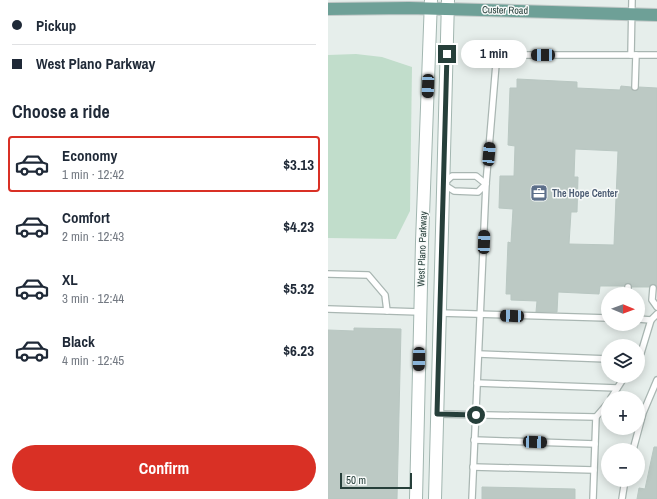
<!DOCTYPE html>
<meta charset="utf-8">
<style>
:root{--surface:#fff;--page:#f6f6f7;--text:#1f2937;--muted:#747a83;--line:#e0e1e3;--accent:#d93025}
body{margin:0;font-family:"Archivo Narrow",sans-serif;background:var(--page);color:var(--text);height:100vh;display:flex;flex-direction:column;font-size:15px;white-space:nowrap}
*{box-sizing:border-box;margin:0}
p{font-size:13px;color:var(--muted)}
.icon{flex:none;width:22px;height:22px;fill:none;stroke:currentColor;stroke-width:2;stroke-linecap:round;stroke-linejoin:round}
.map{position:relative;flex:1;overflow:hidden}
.drawer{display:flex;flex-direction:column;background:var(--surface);width:328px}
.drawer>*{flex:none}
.guide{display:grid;align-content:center;height:88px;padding:0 12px;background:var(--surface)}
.needle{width:26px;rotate:91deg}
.controls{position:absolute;left:273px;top:287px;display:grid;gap:8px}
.controls a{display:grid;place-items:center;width:44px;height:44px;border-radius:50%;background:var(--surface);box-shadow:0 2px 10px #0003;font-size:20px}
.scale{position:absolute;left:12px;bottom:10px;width:72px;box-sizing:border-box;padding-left:4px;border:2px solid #263f3a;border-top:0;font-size:11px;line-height:14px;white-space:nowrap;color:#263f3a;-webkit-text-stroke:3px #f7faf9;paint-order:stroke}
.end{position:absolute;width:18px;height:18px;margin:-9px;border:5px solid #263f3a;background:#fff;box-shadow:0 0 0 2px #fff}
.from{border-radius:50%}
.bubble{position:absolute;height:28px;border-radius:14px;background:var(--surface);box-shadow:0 2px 10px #0003;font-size:13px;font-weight:800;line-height:28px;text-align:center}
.car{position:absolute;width:12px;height:24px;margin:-12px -6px;border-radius:5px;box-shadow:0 0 3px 1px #0007;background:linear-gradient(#222 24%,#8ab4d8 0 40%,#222 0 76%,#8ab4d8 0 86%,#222 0)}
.guide b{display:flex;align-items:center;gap:14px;height:38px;font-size:15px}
.guide b+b{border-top:1px solid var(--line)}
.guide i{width:10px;height:10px;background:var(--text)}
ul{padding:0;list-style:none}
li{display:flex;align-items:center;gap:12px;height:56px;margin:0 8px 6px;padding:0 4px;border:2px solid transparent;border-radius:4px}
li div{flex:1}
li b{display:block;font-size:15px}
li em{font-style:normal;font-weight:800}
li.current{border-color:var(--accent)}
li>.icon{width:36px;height:36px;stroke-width:1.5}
h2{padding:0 12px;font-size:18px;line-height:48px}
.cta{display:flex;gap:8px;margin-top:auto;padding:8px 12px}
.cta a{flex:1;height:46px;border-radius:24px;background:var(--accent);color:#fff;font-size:16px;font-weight:800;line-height:46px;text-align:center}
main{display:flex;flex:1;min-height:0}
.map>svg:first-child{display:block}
.green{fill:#c1ddcb}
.building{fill:#bcc9c4;stroke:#b9c7c2;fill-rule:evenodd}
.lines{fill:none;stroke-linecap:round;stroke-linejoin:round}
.service-casing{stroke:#a9b6b2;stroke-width:8}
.secondary-casing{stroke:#a2b6b0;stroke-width:14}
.primary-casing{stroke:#c2c9c8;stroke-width:14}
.service{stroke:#fff;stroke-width:5.5}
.secondary{stroke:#fff;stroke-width:12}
.primary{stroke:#6ea097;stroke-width:12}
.route{stroke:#263f3a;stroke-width:5}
.labels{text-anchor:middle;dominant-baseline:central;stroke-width:3;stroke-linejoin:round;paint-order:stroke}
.street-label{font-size:10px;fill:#263f3a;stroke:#f7faf9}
.service-label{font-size:10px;font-weight:bold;fill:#4e5e75;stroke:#f7faf9;text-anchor:start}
</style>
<main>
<section class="drawer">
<div class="guide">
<b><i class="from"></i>Pickup</b>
<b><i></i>West Plano Parkway</b>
</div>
<h2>Choose a ride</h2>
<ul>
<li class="current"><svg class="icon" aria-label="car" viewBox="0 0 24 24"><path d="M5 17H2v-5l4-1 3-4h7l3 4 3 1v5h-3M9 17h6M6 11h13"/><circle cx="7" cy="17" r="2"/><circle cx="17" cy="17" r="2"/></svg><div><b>Economy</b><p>1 min · 12:42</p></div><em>$3.13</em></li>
<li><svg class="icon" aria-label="car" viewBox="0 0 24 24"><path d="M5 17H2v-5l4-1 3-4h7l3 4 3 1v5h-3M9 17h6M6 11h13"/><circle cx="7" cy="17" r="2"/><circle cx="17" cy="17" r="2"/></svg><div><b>Comfort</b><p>2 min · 12:43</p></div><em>$4.23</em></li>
<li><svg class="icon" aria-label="car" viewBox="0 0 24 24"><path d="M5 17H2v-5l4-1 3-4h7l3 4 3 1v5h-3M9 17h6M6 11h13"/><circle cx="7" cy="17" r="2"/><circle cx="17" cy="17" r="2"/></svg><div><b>XL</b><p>3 min · 12:44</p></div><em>$5.32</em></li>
<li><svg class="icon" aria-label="car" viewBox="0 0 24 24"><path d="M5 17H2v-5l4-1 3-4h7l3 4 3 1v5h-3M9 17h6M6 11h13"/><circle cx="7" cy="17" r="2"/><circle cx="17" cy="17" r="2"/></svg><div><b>Black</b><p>4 min · 12:45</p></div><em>$6.23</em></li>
</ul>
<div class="cta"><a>Confirm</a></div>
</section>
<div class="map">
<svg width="329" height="499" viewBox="0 0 329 499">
<rect width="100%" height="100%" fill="#e6eeeb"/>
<!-- green -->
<polygon class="green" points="28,54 54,57 84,67 82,211 68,239 0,238 0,55"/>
<!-- building -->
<g class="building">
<path d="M189 79 249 82V88L292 90 293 86 303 87 304 90 307 91 310 90 311 87 329 88V287L325 284 321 287H304L302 284 300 283 296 286H272L271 294 230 292 229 312H208L209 301 183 300V294H178L180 242 183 243 185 209 171 208 172 176H186L187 146 180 145 182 88H189ZM247 149 290 151 286 245 241 244 243 212H249L250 177H246Z"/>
<polygon points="26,328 73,329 69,499 0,499 0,330 26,331"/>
<polygon points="326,447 329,447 329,499 309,499 311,488 317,489"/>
<polygon points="154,487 247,489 247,499 154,499"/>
</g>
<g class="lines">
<!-- service casing -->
<g class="service-casing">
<g id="service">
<polyline points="304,0 303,55 329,55"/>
<polyline points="307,87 308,55"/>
<polygon points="124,176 148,176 158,184 150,192 126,191 115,184"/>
<polyline points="0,274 40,275 57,295 59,311"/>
<polyline points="325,288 324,300 329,307"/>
<polyline points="300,294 300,287"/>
<polyline points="0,309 92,312"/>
<polyline points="112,313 280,318"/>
<polyline points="310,319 323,320 329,314"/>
<polyline points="151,354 280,359"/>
<polyline points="310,358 313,353 323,320"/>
<polyline points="149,383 289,388"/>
<polyline points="283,398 297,376"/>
<polyline points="109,414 268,417 265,499"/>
<polyline points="268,417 280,403"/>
<polyline points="146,440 267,444"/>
<polyline points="305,450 315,413 329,380"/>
<polyline points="145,467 266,470"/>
<polyline points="144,499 158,184 168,64 186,55 303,55"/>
<polyline points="294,499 297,480"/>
</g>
</g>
<!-- secondary casing -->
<g class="secondary-casing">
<g id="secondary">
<polyline points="88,499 94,242 103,0"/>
<polyline points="107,499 120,0"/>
</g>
</g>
<!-- primary casing -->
<g class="primary-casing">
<polyline id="primary" points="0,9 81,8 329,15"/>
</g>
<!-- service -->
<use href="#service" class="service"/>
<!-- secondary -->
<use href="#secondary" class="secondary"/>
<!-- primary -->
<use href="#primary" class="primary"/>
</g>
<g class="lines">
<!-- route -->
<polyline class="route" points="119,54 109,414 148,415"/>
</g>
<!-- icons -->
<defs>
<g id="office-square" transform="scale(0.9)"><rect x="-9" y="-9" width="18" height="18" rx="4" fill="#5c6f8a" stroke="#f7faf9"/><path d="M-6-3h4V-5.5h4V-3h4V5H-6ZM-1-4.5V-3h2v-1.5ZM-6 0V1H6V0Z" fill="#fff"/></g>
</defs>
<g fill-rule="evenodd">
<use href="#office-square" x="211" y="193"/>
</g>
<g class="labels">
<!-- street labels -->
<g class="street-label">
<text transform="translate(177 10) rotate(1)">Custer Road</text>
<text transform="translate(94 249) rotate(-88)">West Plano Parkway</text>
</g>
<!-- service labels -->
<g class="service-label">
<text x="224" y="193">The Hope Center</text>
</g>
</g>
</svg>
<div class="controls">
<a><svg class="needle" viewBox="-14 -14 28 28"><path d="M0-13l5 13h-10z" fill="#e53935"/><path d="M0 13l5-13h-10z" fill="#747a83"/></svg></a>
<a><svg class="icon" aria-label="layers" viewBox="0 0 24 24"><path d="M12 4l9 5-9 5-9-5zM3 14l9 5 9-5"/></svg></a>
<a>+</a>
<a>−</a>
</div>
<div class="scale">50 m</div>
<i class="end from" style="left:148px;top:415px"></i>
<i class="end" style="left:119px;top:54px"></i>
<div class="bubble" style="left:133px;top:40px;width:66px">1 min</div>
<i class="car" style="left:215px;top:55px;rotate:270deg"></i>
<i class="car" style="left:100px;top:86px;rotate:182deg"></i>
<i class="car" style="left:161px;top:154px;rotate:5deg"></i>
<i class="car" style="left:156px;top:242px;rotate:2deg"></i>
<i class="car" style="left:184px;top:316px;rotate:272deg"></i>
<i class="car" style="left:91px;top:359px;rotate:181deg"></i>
<i class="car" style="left:207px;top:442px;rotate:92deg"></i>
</div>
</main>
